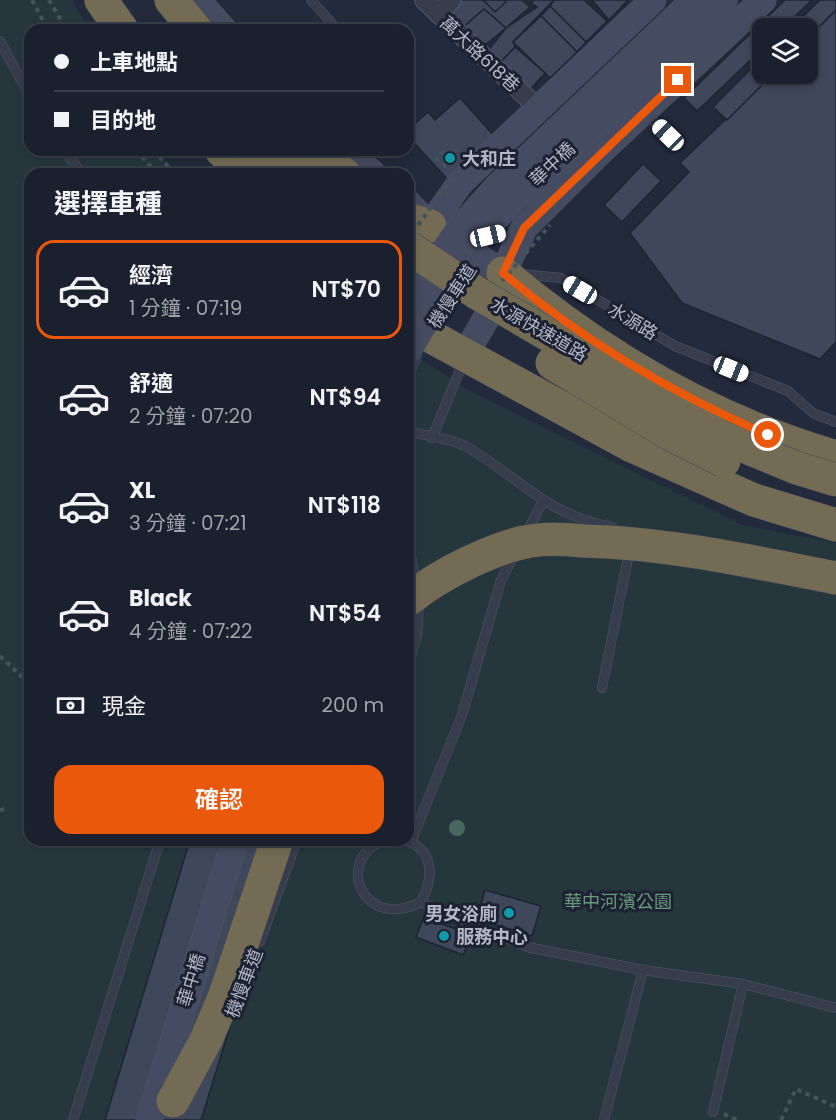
<!DOCTYPE html>
<html lang="zh-TW">
<meta charset="utf-8">
<style>
:root{--surface:#1a202d;--page:#272d39;--text:#f1f3f6;--muted:#9fa3aa;--line:#383e49;--accent:#ea580c}
body{margin:0;font-family:Poppins,"Noto Sans TC",sans-serif;background:var(--page);color:var(--text);height:100vh;display:flex;flex-direction:column;font-size:22px;white-space:nowrap}
*{box-sizing:border-box;margin:0}
p{font-size:20px;color:var(--muted)}
.icon{flex:none;width:33px;height:33px;fill:none;stroke:currentColor;stroke-width:2;stroke-linecap:round;stroke-linejoin:round}
.map{position:relative;flex:1;overflow:hidden}
.details{position:absolute;left:24px;top:168px;width:390px;height:678px;display:flex;flex-direction:column;background:var(--surface);border-radius:18px;box-shadow:0 3px 9px #0003,0 0 0 2px var(--line)}
.details>*{flex:none}
.guide{position:absolute;left:24px;top:24px;width:390px;height:132px;border-radius:18px;box-shadow:0 3px 9px #0003,0 0 0 2px var(--line);display:grid;align-content:center;height:132px;padding:0 30px;background:var(--surface)}
.controls{position:absolute;left:752px;top:18px;display:grid;gap:12px}
.controls a{display:grid;place-items:center;width:66px;height:66px;border-radius:12px;background:var(--surface);box-shadow:0 3px 9px #0003,0 0 0 2px var(--line);font-size:30px}
.end{position:absolute;width:27px;height:27px;margin:-14px;border:8px solid #ea580c;background:#fff;box-shadow:0 0 0 3px #fff}
.from{border-radius:50%}
.car{position:absolute;width:18px;height:36px;margin:-18px -9px;border-radius:8px;box-shadow:0 0 4px 2px #0007;background:linear-gradient(#fff 24%,#345 0 40%,#fff 0 76%,#345 0 86%,#fff 0)}
.guide b{display:flex;align-items:center;gap:21px;height:57px;font-size:22px}
.guide b+b{border-top:2px solid var(--line)}
.guide i{width:15px;height:15px;background:var(--text)}
ul{padding:0;list-style:none}
li{display:flex;align-items:center;gap:18px;height:99px;margin:0 12px 9px;padding:0 18px;border:3px solid transparent;border-radius:18px}
li div{flex:1}
li b{display:block;font-size:22px}
li em{font-style:normal;font-weight:600}
li.selected{border-color:var(--accent)}
li>.icon{width:54px;height:54px;stroke-width:1.5}
h2{padding:0 30px;font-size:27px;line-height:72px}
.pay{display:flex;align-items:center;gap:15px;height:66px;padding:0 30px;font-size:22px}
.pay p{margin-inline-start:auto}
.primary-button{display:flex;gap:12px;margin-top:auto;padding:12px 30px}
.primary-button a{flex:1;height:69px;border-radius:18px;background:var(--accent);color:#fff;font-size:24px;font-weight:600;line-height:69px;text-align:center}
.map>svg:first-child{display:block}
.green{fill:#25373d}
.building{fill:#3f485b;stroke:#1e2433;stroke-width:1.5}
.lines{fill:none;stroke-linecap:round;stroke-linejoin:round}
.lane-casing{stroke:#525867;stroke-width:10}
.street-casing{stroke:#525867;stroke-width:20}
.secondary-casing{stroke:#525867;stroke-width:27}
.highway-casing{stroke:#3f4554;stroke-width:34}
.path{stroke:#43545b;stroke-width:4;stroke-dasharray:4.5 4.5;stroke-linecap:butt}
.lane{stroke:#373d4d;stroke-width:9}
.street{stroke:#373d4d;stroke-width:18}
.secondary{stroke:#454b60;stroke-width:26}
.highway{stroke:#736b54;stroke-width:33}
.lane-bridge-casing{stroke:#525867;stroke-width:10;stroke-linecap:butt}
.secondary-bridge-casing{stroke:#525867;stroke-width:27;stroke-linecap:butt}
.highway-bridge-casing{stroke:#3f4554;stroke-width:34;stroke-linecap:butt}
.path-bridge{stroke:#43545b;stroke-width:4;stroke-dasharray:4.5 4.5;stroke-linecap:butt}
.lane-bridge{stroke:#373d4d;stroke-width:9}
.secondary-bridge{stroke:#454b60;stroke-width:26}
.highway-bridge{stroke:#736b54;stroke-width:33}
.tree{fill:#4a675f}
.route{stroke:#ea580c;stroke-width:8}
.culture-dot{fill:#0f9aa8;stroke:#1c2231;stroke-width:2}
.labels{text-anchor:middle;dominant-baseline:central;stroke-width:6;stroke-linejoin:round;paint-order:stroke}
.street-label{font-size:18px;fill:#b2b8c8;stroke:#1c2231}
.poi-label{font-size:18px;font-weight:bold;fill:#b2b8c8;stroke:#1c2231;text-anchor:start}
.park-label{font-size:18px;fill:#69997b;stroke:#1c2231}
</style>
<div class="map">
<svg width="836" height="1120" viewBox="0 0 836 1120">
<rect width="100%" height="100%" fill="#232a3c"/>
<!-- green -->
<polygon class="green" points="0,0 72,0 89,30 30,30 30,150 159,150 166,162 180,174 30,174 30,840 408,840 408,351 470,391 742,525 836,543 836,1120 0,1120"/>
<!-- building -->
<g class="building">
<polygon points="452,0 522,0 530,7 506,28 484,9 459,31 438,14"/>
<polygon points="483,0 504,0 506,2 495,12"/>
<polygon points="534,0 554,0 513,42 515,47 498,65 483,57 506,28 537,7 531,3"/>
<polygon points="554,0 584,0 607,21 586,42 550,6"/>
<polygon points="592,0 628,0 609,20"/>
<polygon points="785,0 812,0 783,28 762,28 762,49 697,111 684,98"/>
<polygon points="820,0 836,0 836,10 807,39 807,28 791,28"/>
<polygon points="550,6 586,42 577,52 541,16"/>
<polygon points="484,9 506,28 479,50 459,31"/>
<polygon points="836,10 836,342 820,359 682,303 630,233 689,172 680,163 773,74 807,74 807,39"/>
<polygon points="541,16 577,52 550,78 513,42"/>
<polygon points="515,47 545,73 527,93 498,65"/>
<polygon points="762,58 762,74 773,74 727,120 713,107"/>
<polygon points="460,98 495,137 448,180 408,136 408,130 428,112 435,120"/>
<polygon points="643,164 661,181 622,222 604,205"/>
<polygon points="190,840 288,840 201,1120 105,1120"/>
<polygon points="485,890 541,906 532,936 477,919"/>
<polygon points="424,917 471,935 463,955 416,937"/>
</g>
<g class="lines">
<!-- lane casing -->
<g class="lane-casing">
<g id="lane">
<polyline points="311,0 338,30"/>
<polyline points="0,41 30,97"/>
<polyline points="645,113 668,135"/>
<polyline points="64,150 82,174"/>
<polyline points="522,274 561,278 675,346 788,391 813,413 836,422"/>
<path d="M408 431C426 436 451 438 467 447 520 478 546 515 612 527"/>
<polyline points="432,438 464,360"/>
<polyline points="526,534 543,501"/>
<polyline points="408,541 416,585"/>
<polyline points="408,666 417,635 419,601"/>
<polyline points="602,688 630,548"/>
<path d="M384 840C333 860 363 932 421 902 434 878 435 849 404 840"/>
<polyline points="411,842 462,715 501,580 515,554"/>
<polyline points="421,902 527,947 643,970 743,984 836,1008"/>
<polyline points="260,941 297,840"/>
<polyline points="713,1112 743,984"/>
<polyline points="73,1120 160,840"/>
<polyline points="604,1120 643,970"/>
</g>
</g>
<!-- street casing -->
<g class="street-casing">
<g id="street">
<polyline points="424,0 538,108"/>
<polyline points="438,14 452,0"/>
</g>
</g>
<!-- secondary casing -->
<g class="secondary-casing">
<g id="secondary">
<polyline points="197,0 224,30"/>
<polyline points="345,150 373,174"/>
<polyline points="408,203 430,226 503,273"/>
<polyline points="420,240 460,183 653,0"/>
<polyline points="465,355 499,296 503,273 524,228 598,154 763,0"/>
<polyline points="149,1120 235,840"/>
</g>
</g>
<!-- highway casing -->
<g class="highway-casing">
<g id="highway">
<polyline points="101,0 122,30"/>
<polyline points="171,0 196,30"/>
<polyline points="221,150 246,174"/>
<polyline points="250,150 277,174"/>
<polyline points="281,150 310,174"/>
<polyline points="315,150 344,174"/>
<polyline points="408,219 430,226"/>
<path d="M503 273C601 356 713 421 836 457"/>
<polyline points="408,324 632,446 754,500 836,525"/>
<polyline points="173,1101 206,1040 225,995 277,840"/>
</g>
</g>
<!-- path -->
<g class="path">
<polyline points="32,0 48,30"/>
<polyline points="49,0 67,30"/>
<polyline points="136,150 157,174"/>
<polyline points="153,150 175,174"/>
<polyline points="446,167 437,159 443,152 454,161"/>
<polyline points="408,504 414,530"/>
<polyline points="0,656 21,676 30,648"/>
<polyline points="408,691 414,678"/>
<polyline points="0,810 4,809"/>
<polyline points="724,1114 737,1120"/>
<polyline points="781,1120 796,1089 836,1107"/>
</g>
<!-- lane -->
<use href="#lane" class="lane"/>
<!-- street -->
<use href="#street" class="street"/>
<!-- secondary -->
<use href="#secondary" class="secondary"/>
<!-- highway -->
<use href="#highway" class="highway"/>
<!-- lane-bridge casing -->
<g class="lane-bridge-casing">
<polyline id="lane-bridge" points="408,376 418,353"/>
</g>
<!-- secondary-bridge casing -->
<g class="secondary-bridge-casing">
<g id="secondary-bridge">
<polyline points="408,315 440,257 460,228 497,187 694,0"/>
<polyline points="408,351 472,243 512,201 725,0"/>
</g>
</g>
<!-- highway-bridge casing -->
<g class="highway-bridge-casing">
<g id="highway-bridge">
<polyline points="408,247 477,293 722,437 797,468 836,480"/>
<polyline points="552,363 670,434 724,461"/>
<path d="M408 600C438 575 500 543 539 540 554 538 569 540 584 541 669 543 753 562 836 578"/>
</g>
</g>
<!-- path-bridge -->
<g class="path-bridge">
<polyline points="418,225 455,174"/>
<polyline points="502,281 550,225"/>
</g>
<!-- lane-bridge -->
<use href="#lane-bridge" class="lane-bridge"/>
<!-- secondary-bridge -->
<use href="#secondary-bridge" class="secondary-bridge"/>
<!-- highway-bridge -->
<use href="#highway-bridge" class="highway-bridge"/>
</g>
<!-- trees -->
<circle class="tree" cx="457" cy="828" r="8"/>
<g class="lines">
<!-- route -->
<path class="route" d="M678 80 524 228 503 273C583 341 672 393 768 435"/>
</g>
<!-- markers -->
<g class="culture-dot">
<circle cx="450" cy="158" r="6"/>
<circle cx="509" cy="913" r="6"/>
<circle cx="444" cy="936" r="6"/>
</g>
<g class="labels">
<!-- street labels -->
<g class="street-label">
<text transform="translate(480 54) rotate(43)">萬大路618巷</text>
<text transform="translate(552 164) rotate(-43)">華中橋</text>
<text transform="translate(452 296) rotate(-57)">機慢車道</text>
<text transform="translate(633 321) rotate(31)">水源路</text>
<text transform="translate(539 329) rotate(30)">水源快速道路</text>
<text transform="translate(191 980) rotate(-73)">華中橋</text>
<text transform="translate(244 983) rotate(-69)">機慢車道</text>
</g>
<!-- poi labels -->
<g class="poi-label">
<text x="462" y="158">大和庄</text>
<text x="497" y="913" text-anchor="end">男女浴廁</text>
<text x="456" y="936">服務中心</text>
</g>
<!-- park labels -->
<g class="park-label">
<text x="618" y="901">華中河濱公園</text>
</g>
</g>
</svg>
<div class="controls">
<a><svg class="icon" aria-label="layers" viewBox="0 0 24 24"><path d="M12 4l9 5-9 5-9-5zM3 14l9 5 9-5"/></svg></a>
</div>
<i class="end from" style="left:768px;top:435px"></i>
<i class="end" style="left:678px;top:80px"></i>
<i class="car" style="left:668px;top:135px;rotate:314deg"></i>
<i class="car" style="left:488px;top:236px;rotate:77deg"></i>
<i class="car" style="left:580px;top:290px;rotate:301deg"></i>
<i class="car" style="left:731px;top:369px;rotate:112deg"></i>
<div class="guide">
<b><i class="from"></i>上車地點</b>
<b><i></i>目的地</b>
</div>
<section class="details">
<h2>選擇車種</h2>
<ul>
<li class="selected"><svg class="icon" aria-label="car" viewBox="0 0 24 24"><path d="M5 17H2v-5l4-1 3-4h7l3 4 3 1v5h-3M9 17h6M6 11h13"/><circle cx="7" cy="17" r="2"/><circle cx="17" cy="17" r="2"/></svg><div><b>經濟</b><p>1 分鐘 · 07:19</p></div><em>NT$70</em></li>
<li><svg class="icon" aria-label="car" viewBox="0 0 24 24"><path d="M5 17H2v-5l4-1 3-4h7l3 4 3 1v5h-3M9 17h6M6 11h13"/><circle cx="7" cy="17" r="2"/><circle cx="17" cy="17" r="2"/></svg><div><b>舒適</b><p>2 分鐘 · 07:20</p></div><em>NT$94</em></li>
<li><svg class="icon" aria-label="car" viewBox="0 0 24 24"><path d="M5 17H2v-5l4-1 3-4h7l3 4 3 1v5h-3M9 17h6M6 11h13"/><circle cx="7" cy="17" r="2"/><circle cx="17" cy="17" r="2"/></svg><div><b>XL</b><p>3 分鐘 · 07:21</p></div><em>NT$118</em></li>
<li><svg class="icon" aria-label="car" viewBox="0 0 24 24"><path d="M5 17H2v-5l4-1 3-4h7l3 4 3 1v5h-3M9 17h6M6 11h13"/><circle cx="7" cy="17" r="2"/><circle cx="17" cy="17" r="2"/></svg><div><b>Black</b><p>4 分鐘 · 07:22</p></div><em>NT$54</em></li>
</ul>
<div class="pay"><svg class="icon" aria-label="cash" viewBox="0 0 24 24"><path d="M3 7h18v10H3z"/><circle cx="12" cy="12" r="2"/></svg>現金<p>200 m</p></div>
<div class="primary-button"><a>確認</a></div>
</section>
</div>
